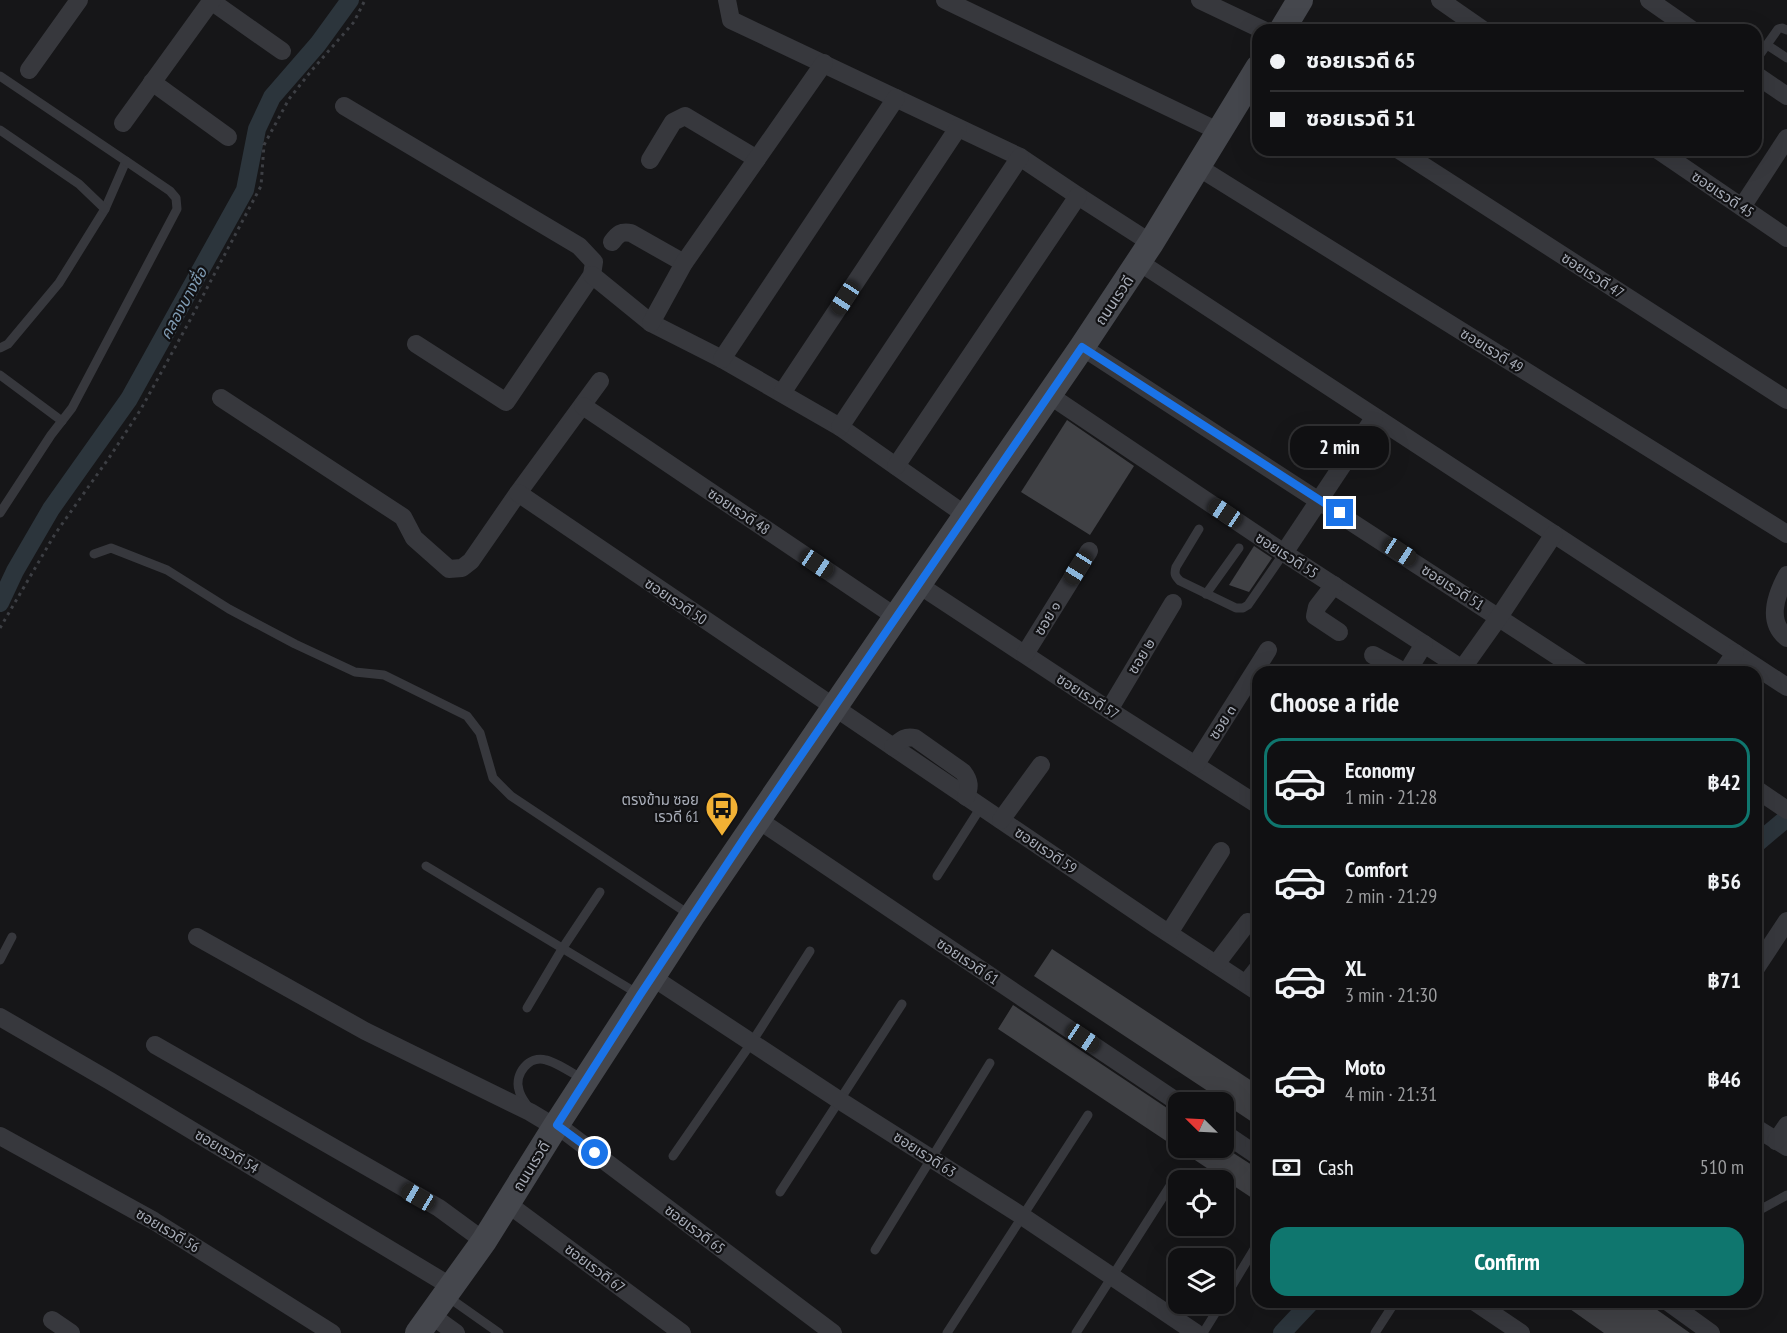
<!DOCTYPE html>
<meta charset="utf-8">
<style>
:root{--surface:#101012;--page:#1e1e20;--text:#f1f3f6;--muted:#9c9d9f;--line:#303032;--accent:#0f766e}
body{margin:0;font-family:"PT Sans Narrow","Noto Sans Thai",sans-serif;background:var(--page);color:var(--text);height:100vh;display:flex;flex-direction:column;font-size:22px;white-space:nowrap}
*{box-sizing:border-box;margin:0}
p{font-size:20px;color:var(--muted)}
.icon{flex:none;width:33px;height:33px;fill:none;stroke:currentColor;stroke-width:2;stroke-linecap:round;stroke-linejoin:round}
.map{position:relative;flex:1;overflow:hidden}
.drawer{position:absolute;left:1252px;top:666px;width:510px;height:642px;display:flex;flex-direction:column;background:var(--surface);border-radius:18px;box-shadow:0 6px 24px #0002,0 0 0 2px var(--line)}
.drawer>*{flex:none}
.hud{position:absolute;left:1252px;top:24px;width:510px;height:132px;border-radius:18px;box-shadow:0 6px 24px #0002,0 0 0 2px var(--line);display:grid;align-content:center;height:132px;padding:0 18px;background:var(--surface)}
.needle{width:39px;rotate:294deg}
.controls{position:absolute;left:1168px;top:1092px;display:grid;gap:12px}
.controls a{display:grid;place-items:center;width:66px;height:66px;border-radius:12px;background:var(--surface);box-shadow:0 6px 24px #0002,0 0 0 2px var(--line);font-size:30px}
.end{position:absolute;width:27px;height:27px;margin:-14px;border:8px solid #1a73e8;background:#fff;box-shadow:0 0 0 3px #fff}
.from{border-radius:50%}
.bubble{position:absolute;height:42px;border-radius:18px;background:var(--surface);box-shadow:0 6px 24px #0002,0 0 0 2px var(--line);font-size:20px;font-weight:800;line-height:42px;text-align:center}
.car{position:absolute;width:18px;height:36px;margin:-18px -9px;border-radius:8px;box-shadow:0 0 4px 2px #0007;background:linear-gradient(#222 24%,#8ab4d8 0 40%,#222 0 76%,#8ab4d8 0 86%,#222 0)}
.hud b{display:flex;align-items:center;gap:21px;height:57px;font-size:22px}
.hud b+b{border-top:2px solid var(--line)}
.hud i{width:15px;height:15px;background:var(--text)}
ul{padding:0;list-style:none}
li{display:flex;align-items:center;gap:18px;height:90px;margin:0 12px 9px;padding:0 6px;border:3px solid transparent;border-radius:18px}
li div{flex:1}
li b{display:block;font-size:22px}
li em{font-style:normal;font-weight:800}
li.current{border-color:var(--accent)}
li>.icon{width:54px;height:54px;stroke-width:1.5}
h2{padding:0 18px;font-size:27px;line-height:72px}
.pay{display:flex;align-items:center;gap:15px;height:66px;padding:0 18px;font-size:22px}
.pay p{margin-inline-start:auto}
.button{display:flex;gap:12px;margin-top:auto;padding:12px 18px}
.button a{flex:1;height:69px;border-radius:18px;background:var(--accent);color:#fff;font-size:24px;font-weight:800;line-height:69px;text-align:center}
.map>svg:first-child{display:block}
.lines{fill:none;stroke-linecap:round;stroke-linejoin:round}
.canal{stroke:#2c353c;stroke-width:18}
.building{fill:#404145}
.path{stroke:#3d3f44;stroke-width:3;stroke-dasharray:3 4.5;stroke-linecap:butt}
.lane{stroke:#37383d;stroke-width:9}
.street{stroke:#37383d;stroke-width:18}
.secondary{stroke:#45474d;stroke-width:26}
.route{stroke:#1a73e8;stroke-width:8}
.labels{text-anchor:middle;dominant-baseline:central;stroke-width:4.5;stroke-linejoin:round;paint-order:stroke}
.street-label{font-size:15px;fill:#a8adb8;stroke:#111113}
.poi-label{font-size:15px;fill:#a8adb8;stroke:#111113;text-anchor:end}
.water-label{font-size:16px;font-style:italic;fill:#7f9bb3;stroke:#111113}
</style>
<div class="map">
<svg width="1787" height="1333" viewBox="0 0 1787 1333">
<rect width="100%" height="100%" fill="#161618"/>
<g class="lines">
<!-- canal -->
<g class="canal">
<polyline points="0,603 15,571 51,509 129,399 245,190 257,129 272,97 318,44 350,0"/>
<polyline points="1756,844 1787,818"/>
<polyline points="1282,1333 1311,1302"/>
</g>
</g>
<!-- building -->
<g class="building">
<polygon points="1067,420 1134,466 1090,535 1021,492"/>
<polygon points="1254,546 1272,558 1249,592 1229,585"/>
<polygon points="1052,949 1258,1085 1258,1126 1234,1110 1235,1109 1034,976"/>
<polygon points="1013,1005 1173,1112 1179,1114 1179,1148 1224,1147 1252,1165 1258,1167 1258,1202 998,1029"/>
<polygon points="1560,1302 1646,1302 1690,1333 1604,1333"/>
</g>
<g class="lines">
<!-- path -->
<polyline class="path" points="0,628 55,534 111,455 141,409 189,322 261,186 264,145 289,99 312,70 354,22 365,0"/>
<!-- lane -->
<g class="lane">
<polyline points="1767,45 1787,58"/>
<polyline points="1756,60 1778,29 1782,28 1787,30"/>
<polyline points="0,76 126,161 105,209 59,283 8,344 0,348"/>
<polyline points="0,130 79,184 105,209"/>
<polyline points="0,375 62,421"/>
<polyline points="0,513 51,435 72,408 177,209 176,198 170,191 126,161"/>
<path d="M1199 529 1176 567C1174 574 1175 576 1180 581L1236 608H1243L1248 605 1284 553"/>
<polyline points="94,554 111,548 167,570 229,609 295,644 355,672 384,675 467,716 480,733 493,778 511,796 690,915"/>
<polyline points="1206,594 1239,548"/>
<polyline points="426,866 640,995"/>
<polyline points="937,876 981,807"/>
<polyline points="0,960 12,937"/>
<polyline points="527,1008 562,949 600,892"/>
<path d="M528 1107C525 1102 520 1096 519 1090 514 1074 529 1055 546 1060 556 1062 575 1075 585 1080"/>
<polyline points="673,1156 752,1042 810,951"/>
<polyline points="780,1192 902,1004"/>
<polyline points="1756,1212 1787,1195"/>
<polyline points="875,1250 990,1063"/>
<polyline points="448,1297 499,1333"/>
<polyline points="1224,1299 1256,1246"/>
<polyline points="947,1333 1088,1115"/>
<polyline points="1076,1333 1170,1186"/>
<polyline points="1203,1333 1221,1304"/>
<polyline points="1375,1333 1395,1302"/>
</g>
<!-- street -->
<g class="street">
<polyline points="727,0 731,20 1020,157 1078,196 1151,243"/>
<polyline points="945,0 1220,132"/>
<polyline points="1200,0 1263,30"/>
<polyline points="1440,0 1483,30"/>
<polyline points="1649,0 1692,30"/>
<polyline points="211,1 282,51"/>
<polyline points="29,70 79,0"/>
<polyline points="1756,75 1787,96"/>
<polyline points="152,82 228,137"/>
<polyline points="344,106 579,246 594,262 592,275 506,402 416,344"/>
<polyline points="123,123 212,0"/>
<polyline points="1399,150 1787,400"/>
<polyline points="1658,150 1787,238"/>
<polyline points="650,160 673,122 685,116 757,159"/>
<polyline points="1198,167 1787,534"/>
<polyline points="1742,207 1787,138"/>
<path d="M612 242C618 234 621 231 631 233L684 263"/>
<polyline points="1139,262 1787,687"/>
<polyline points="592,275 651,323 722,359 840,427 967,516"/>
<polyline points="651,323 684,263 824,63"/>
<polyline points="1082,347 1582,672"/>
<polyline points="722,359 896,98"/>
<polyline points="782,393 958,128"/>
<polyline points="1049,395 1284,553 1467,672"/>
<polyline points="221,398 403,517 414,538 449,569 462,568 471,561 518,493 600,381"/>
<polyline points="583,406 896,617"/>
<polyline points="840,427 1020,157"/>
<polyline points="896,466 1078,196"/>
<polyline points="518,493 1156,925 1258,992"/>
<polyline points="1284,553 1374,418"/>
<path d="M1787 575C1776 595 1766 621 1787 638"/>
<polyline points="919,585 1109,710 1258,805"/>
<polyline points="1334,585 1317,607 1315,616 1339,632"/>
<polyline points="1025,654 1089,551"/>
<polyline points="1373,655 1404,672"/>
<polyline points="1462,669 1499,617 1554,534"/>
<polyline points="1407,672 1424,644"/>
<polyline points="1722,672 1735,653"/>
<polyline points="1109,710 1173,603"/>
<path d="M893 747C901 740 904 736 915 738L963 772C970 781 970 787 966 797"/>
<polyline points="1196,764 1268,650"/>
<polyline points="1756,789 1787,810"/>
<polyline points="757,819 1179,1103"/>
<polyline points="1001,820 1041,765"/>
<polyline points="1169,933 1221,851"/>
<polyline points="197,937 365,1031 530,1112 555,1127"/>
<polyline points="1216,964 1248,922"/>
<polyline points="1756,968 1787,921"/>
<polyline points="652,977 839,1100 1022,1216 1196,1333"/>
<polyline points="1246,983 1258,968"/>
<polyline points="0,1017 110,1081 452,1287"/>
<polyline points="155,1045 439,1208 484,1241"/>
<polyline points="557,1125 833,1333"/>
<polyline points="1756,1128 1787,1147"/>
<polyline points="1224,1133 1258,1156"/>
<polyline points="0,1136 154,1221 332,1333"/>
<polyline points="1776,1141 1787,1125"/>
<polyline points="508,1204 682,1333"/>
<polyline points="1475,1302 1521,1333"/>
<polyline points="1668,1302 1711,1333"/>
<polyline points="431,1315 456,1333"/>
<polyline points="52,1320 71,1333"/>
</g>
<!-- secondary -->
<g class="secondary">
<polyline points="1282,30 1300,0"/>
<polyline points="418,1333 484,1241 555,1127 692,916 896,617 1082,347 1151,243 1258,68"/>
</g>
</g>
<g class="lines">
<!-- route -->
<polyline class="route" points="595,1153 557,1125 640,995 747,834 1082,347 1340,513"/>
</g>
<!-- icons -->
<defs>
<g id="bus-pin" transform="scale(1.725)"><path d="M0 17L-7.5 6A9.5 9.5 0 1 1 7.5 6Z" fill="#f2b134" stroke="#111113"/><path d="M-5-6H5V4H4V6H2V4H-2V6H-4V4H-5ZM-3.5-4V0h7V-4ZM-3.5 1.2v1.5H-2V1.2ZM2 1.2v1.5H3.5V1.2Z" fill="#111"/></g>
</defs>
<g fill-rule="evenodd">
<use href="#bus-pin" x="722" y="808"/>
</g>
<g class="labels">
<!-- street labels -->
<g class="street-label">
<text transform="translate(1723 194) rotate(34)">ซอยเรวดี 45</text>
<text transform="translate(1593 275) rotate(33)">ซอยเรวดี 47</text>
<text transform="translate(1114 300) rotate(-56)">ถนนเรวดี</text>
<text transform="translate(1492 350) rotate(32)">ซอยเรวดี 49</text>
<text transform="translate(739 511) rotate(34)">ซอยเรวดี 48</text>
<text transform="translate(1287 555) rotate(33)">ซอยเรวดี 55</text>
<text transform="translate(1453 587) rotate(33)">ซอยเรวดี 51</text>
<text transform="translate(676 601) rotate(34)">ซอยเรวดี 50</text>
<text transform="translate(1047 618) rotate(-59)">ซอย ๑</text>
<text transform="translate(1141 656) rotate(-59)">ซอย ๒</text>
<text transform="translate(1088 696) rotate(33)">ซอยเรวดี 57</text>
<text transform="translate(1222 722) rotate(-58)">ซอย ๓</text>
<text transform="translate(1046 850) rotate(34)">ซอยเรวดี 59</text>
<text transform="translate(968 961) rotate(34)">ซอยเรวดี 61</text>
<text transform="translate(227 1151) rotate(31)">ซอยเรวดี 54</text>
<text transform="translate(925 1154) rotate(33)">ซอยเรวดี 63</text>
<text transform="translate(531 1166) rotate(-58)">ถนนเรวดี</text>
<text transform="translate(695 1229) rotate(37)">ซอยเรวดี 65</text>
<text transform="translate(168 1230) rotate(31)">ซอยเรวดี 56</text>
<text transform="translate(595 1268) rotate(37)">ซอยเรวดี 67</text>
</g>
<!-- poi labels -->
<g class="poi-label">
<text x="699" y="799">ตรงข้าม ซอย<tspan x="699" dy="17">เรวดี 61</tspan></text>
</g>
<!-- water labels -->
<g class="water-label">
<text transform="translate(183 303) rotate(-61)">คลองบางซื่อ</text>
</g>
</g>
</svg>
<div class="controls">
<a><svg class="needle" viewBox="-14 -14 28 28"><path d="M0-13l5 13h-10z" fill="#e53935"/><path d="M0 13l5-13h-10z" fill="#9c9d9f"/></svg></a>
<a><svg class="icon" aria-label="locate" viewBox="0 0 24 24"><circle cx="12" cy="12" r="6"/><path d="M12 2v4M12 18v4M2 12h4M18 12h4"/></svg></a>
<a><svg class="icon" aria-label="layers" viewBox="0 0 24 24"><path d="M12 4l9 5-9 5-9-5zM3 14l9 5 9-5"/></svg></a>
</div>
<i class="end from" style="left:595px;top:1153px"></i>
<i class="end" style="left:1340px;top:513px"></i>
<div class="bubble" style="left:1290px;top:426px;width:99px">2 min</div>
<i class="car" style="left:845px;top:298px;rotate:213deg"></i>
<i class="car" style="left:1225px;top:513px;rotate:304deg"></i>
<i class="car" style="left:1400px;top:552px;rotate:123deg"></i>
<i class="car" style="left:817px;top:564px;rotate:124deg"></i>
<i class="car" style="left:1078px;top:568px;rotate:212deg"></i>
<i class="car" style="left:1083px;top:1038px;rotate:124deg"></i>
<i class="car" style="left:418px;top:1197px;rotate:300deg"></i>
<div class="hud">
<b><i class="from"></i>ซอยเรวดี 65</b>
<b><i></i>ซอยเรวดี 51</b>
</div>
<section class="drawer">
<h2>Choose a ride</h2>
<ul>
<li class="current"><svg class="icon" aria-label="car" viewBox="0 0 24 24"><path d="M5 17H2v-5l4-1 3-4h7l3 4 3 1v5h-3M9 17h6M6 11h13"/><circle cx="7" cy="17" r="2"/><circle cx="17" cy="17" r="2"/></svg><div><b>Economy</b><p>1 min · 21:28</p></div><em>฿42</em></li>
<li><svg class="icon" aria-label="car" viewBox="0 0 24 24"><path d="M5 17H2v-5l4-1 3-4h7l3 4 3 1v5h-3M9 17h6M6 11h13"/><circle cx="7" cy="17" r="2"/><circle cx="17" cy="17" r="2"/></svg><div><b>Comfort</b><p>2 min · 21:29</p></div><em>฿56</em></li>
<li><svg class="icon" aria-label="car" viewBox="0 0 24 24"><path d="M5 17H2v-5l4-1 3-4h7l3 4 3 1v5h-3M9 17h6M6 11h13"/><circle cx="7" cy="17" r="2"/><circle cx="17" cy="17" r="2"/></svg><div><b>XL</b><p>3 min · 21:30</p></div><em>฿71</em></li>
<li><svg class="icon" aria-label="car" viewBox="0 0 24 24"><path d="M5 17H2v-5l4-1 3-4h7l3 4 3 1v5h-3M9 17h6M6 11h13"/><circle cx="7" cy="17" r="2"/><circle cx="17" cy="17" r="2"/></svg><div><b>Moto</b><p>4 min · 21:31</p></div><em>฿46</em></li>
</ul>
<div class="pay"><svg class="icon" aria-label="cash" viewBox="0 0 24 24"><path d="M3 7h18v10H3z"/><circle cx="12" cy="12" r="2"/></svg>Cash<p>510 m</p></div>
<div class="button"><a>Confirm</a></div>
</section>
</div>
